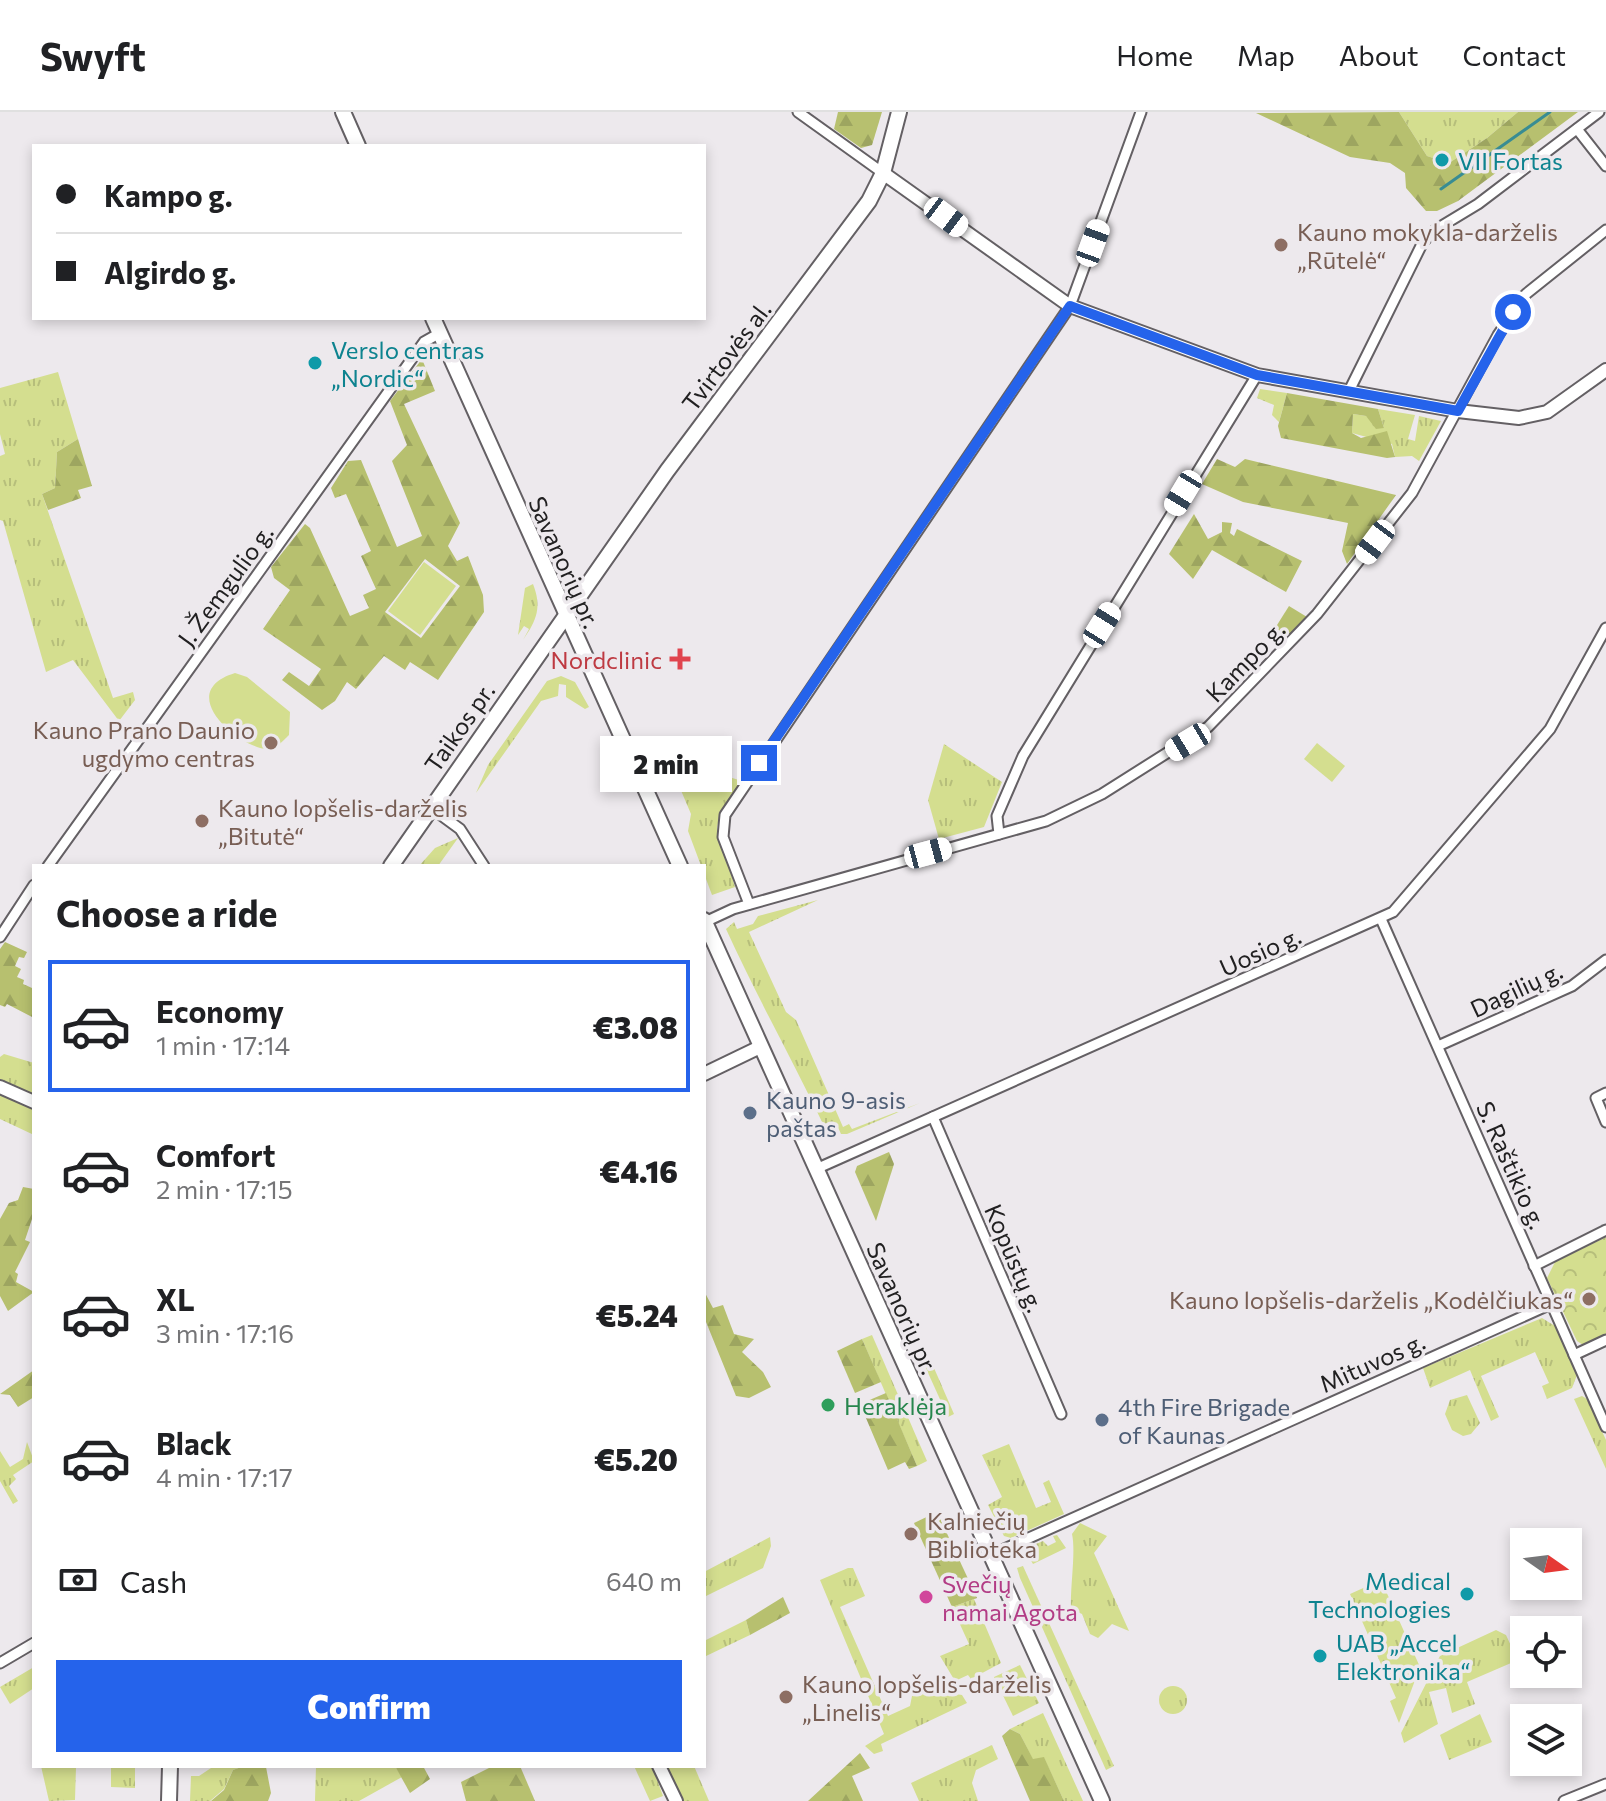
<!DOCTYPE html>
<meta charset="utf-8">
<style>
:root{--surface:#fff;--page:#f2f2f2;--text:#202124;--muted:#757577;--line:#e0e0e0;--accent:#2563eb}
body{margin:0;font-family:Commissioner,sans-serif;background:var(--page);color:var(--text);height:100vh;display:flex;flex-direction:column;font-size:30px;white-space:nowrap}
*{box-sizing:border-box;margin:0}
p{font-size:26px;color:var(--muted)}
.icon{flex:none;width:44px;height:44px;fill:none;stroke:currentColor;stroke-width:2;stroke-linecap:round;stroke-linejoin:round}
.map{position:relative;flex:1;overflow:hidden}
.details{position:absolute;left:32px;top:752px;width:674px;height:904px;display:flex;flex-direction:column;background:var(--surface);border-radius:0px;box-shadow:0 4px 12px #0003}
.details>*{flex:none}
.guide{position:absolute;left:32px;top:32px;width:674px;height:176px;border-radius:0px;box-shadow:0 4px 12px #0003;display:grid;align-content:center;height:176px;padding:0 24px;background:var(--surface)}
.needle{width:52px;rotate:104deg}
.controls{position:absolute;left:1510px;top:1416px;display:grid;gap:16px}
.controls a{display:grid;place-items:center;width:72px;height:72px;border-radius:0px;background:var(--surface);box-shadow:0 4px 12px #0003;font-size:40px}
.end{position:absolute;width:36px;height:36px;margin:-18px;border:10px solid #2563eb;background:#fff;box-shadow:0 0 0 4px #fff}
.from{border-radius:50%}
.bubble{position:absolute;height:56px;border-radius:0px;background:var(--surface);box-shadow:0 4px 12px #0003;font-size:26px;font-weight:800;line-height:56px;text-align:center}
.car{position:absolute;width:24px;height:48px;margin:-24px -12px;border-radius:10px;box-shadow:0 0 6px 2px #0007;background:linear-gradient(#fff 24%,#345 0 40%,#fff 0 76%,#345 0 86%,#fff 0)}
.guide b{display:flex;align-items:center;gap:28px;height:76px;font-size:30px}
.guide b+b{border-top:2px solid var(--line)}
.guide i{width:20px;height:20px;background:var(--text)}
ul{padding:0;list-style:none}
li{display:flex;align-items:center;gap:24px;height:132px;margin:0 16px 12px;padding:0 8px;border:4px solid transparent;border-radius:0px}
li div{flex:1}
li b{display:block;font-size:30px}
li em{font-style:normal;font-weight:800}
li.on{border-color:var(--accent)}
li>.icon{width:72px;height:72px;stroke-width:1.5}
h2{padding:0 24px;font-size:36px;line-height:96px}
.pay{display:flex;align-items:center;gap:20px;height:88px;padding:0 24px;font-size:30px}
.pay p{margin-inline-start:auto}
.primary-button{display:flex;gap:16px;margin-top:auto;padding:16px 24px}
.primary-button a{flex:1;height:92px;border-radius:0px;background:var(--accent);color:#fff;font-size:32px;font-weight:800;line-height:92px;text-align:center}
header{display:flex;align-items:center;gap:48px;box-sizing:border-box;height:112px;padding:0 40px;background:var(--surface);border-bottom:2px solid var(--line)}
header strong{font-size:38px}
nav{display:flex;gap:44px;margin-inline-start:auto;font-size:28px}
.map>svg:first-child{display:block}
.grass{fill:url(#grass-tufts)}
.forest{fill:url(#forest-firs);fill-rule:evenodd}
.park{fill:url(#park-crowns)}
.pitch{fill:#d4de8f}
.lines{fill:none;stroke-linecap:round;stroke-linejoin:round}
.stream{stroke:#388c93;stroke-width:3}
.street-casing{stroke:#646064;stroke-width:13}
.secondary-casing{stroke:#646064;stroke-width:16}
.primary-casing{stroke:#646064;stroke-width:18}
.street{stroke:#fff;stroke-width:9}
.secondary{stroke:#fff;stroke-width:12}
.primary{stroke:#fff;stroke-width:14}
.route{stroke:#2563eb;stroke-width:10}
.culture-dot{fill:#0f9aa8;stroke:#ede9ed;stroke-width:3}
.education-dot{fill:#8d6e63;stroke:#ede9ed;stroke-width:3}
.health-dot{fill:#e0444e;stroke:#ede9ed;stroke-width:3}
.service-dot{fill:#5c6f8a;stroke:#ede9ed;stroke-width:3}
.leisure-dot{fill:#2e9e5b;stroke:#ede9ed;stroke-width:3}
.hotel-dot{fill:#d1479c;stroke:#ede9ed;stroke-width:3}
.labels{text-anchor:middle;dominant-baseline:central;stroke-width:7;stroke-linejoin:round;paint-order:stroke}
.culture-label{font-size:24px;fill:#0d838f;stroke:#ede9ed;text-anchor:start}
.education-label{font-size:24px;fill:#785e54;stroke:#ede9ed;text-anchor:start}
.street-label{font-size:24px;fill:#212021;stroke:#ede9ed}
.health-label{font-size:24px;fill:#be3a42;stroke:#ede9ed;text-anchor:end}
.service-label{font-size:24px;fill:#4e5e75;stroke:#ede9ed;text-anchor:start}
.leisure-label{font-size:24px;fill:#27864d;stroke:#ede9ed;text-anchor:start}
.hotel-label{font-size:24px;fill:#b23c85;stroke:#ede9ed;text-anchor:start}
</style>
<header>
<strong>Swyft</strong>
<nav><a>Home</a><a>Map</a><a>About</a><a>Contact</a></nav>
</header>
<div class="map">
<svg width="1606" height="1689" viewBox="0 0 1606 1689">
<defs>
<pattern id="grass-tufts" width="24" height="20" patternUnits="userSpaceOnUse" patternTransform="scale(2)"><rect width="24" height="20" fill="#d4de8f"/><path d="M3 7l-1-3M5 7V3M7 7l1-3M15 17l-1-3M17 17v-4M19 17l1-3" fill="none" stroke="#b6be7b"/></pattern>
<pattern id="forest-firs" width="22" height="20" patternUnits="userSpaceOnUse" patternTransform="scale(2)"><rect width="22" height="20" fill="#b7c06f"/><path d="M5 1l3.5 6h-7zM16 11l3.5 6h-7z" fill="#9da560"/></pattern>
<pattern id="park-crowns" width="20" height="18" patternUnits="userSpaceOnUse" patternTransform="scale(2)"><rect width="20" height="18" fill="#d4de8f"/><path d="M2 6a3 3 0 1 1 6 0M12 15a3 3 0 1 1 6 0" fill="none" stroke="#b6be7b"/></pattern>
</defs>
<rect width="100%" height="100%" fill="#ede9ed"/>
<!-- grass -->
<g class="grass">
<polygon points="1399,0 1518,0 1487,26 1449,51 1427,44"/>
<polygon points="58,260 78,327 57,340 55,376 42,382 113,586 133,580 135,588 119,609 73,548 46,560 3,409 0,408 0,344 5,342 0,322 0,276"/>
<polygon points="1260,277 1287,281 1279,310 1272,303 1274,293 1257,286"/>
<polygon points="1378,297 1415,303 1408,327 1415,329 1419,304 1441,309 1419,349 1412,344 1395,345 1392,332 1352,321 1353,302 1366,304 1384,316"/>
<path d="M533 472C542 495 537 508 523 528L529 517 524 514 518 523 525 476Z"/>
<polygon points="561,564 575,570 589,595 585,597 566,585 566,573 559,572 558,584 541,589 476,681 488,653 547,569"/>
<polygon points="944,632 1002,670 984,715 939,727 928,688"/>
<polygon points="694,654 742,669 719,706 717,716 735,775 712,783 688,719 691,702 674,662"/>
<polygon points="458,726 438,754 419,754 435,736"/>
<path d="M818 788 749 820 786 900 796 908 843 1015 849 1012 852 1017 920 991 847 1022H841L836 1011 825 1016C793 949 757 885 726 817L734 810 737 817 753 812 758 804Z"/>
<polygon points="4,942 34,951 34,983 0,967 0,945"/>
<polygon points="0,981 34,996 34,1023 0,1007"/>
<polygon points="1542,1206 1555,1214 1577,1263 1572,1276 1547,1287 1542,1274 1549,1271 1535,1240 1481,1264 1499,1305 1491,1309 1470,1258 1430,1276 1423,1256"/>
<polygon points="872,1223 927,1349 917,1354 862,1227"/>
<polygon points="931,1249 954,1302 948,1305 924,1252"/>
<polygon points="1467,1283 1480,1311 1471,1322 1463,1324 1452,1318 1445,1302 1450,1288"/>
<polygon points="1582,1284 1587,1287 1606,1328 1606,1357 1574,1287"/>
<polygon points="27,1330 34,1349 13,1363 16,1367 9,1374 18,1389 13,1392 0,1369 0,1339 10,1355 23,1347"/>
<polygon points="1009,1332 1036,1396 1051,1390 1043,1371 1049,1368 1064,1402 1011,1426 1004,1424 988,1393 1002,1385 982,1343"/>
<path d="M1080 1411 1107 1424 1094 1441 1129 1519 1112 1512 1098 1526 1090 1522 1082 1502 1071 1497C1070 1474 1076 1440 1072 1422Z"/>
<polygon points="1057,1423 1066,1436 1033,1452 1024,1437 1043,1429 1048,1434 1056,1430 1053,1424"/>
<polygon points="770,1425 771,1434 763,1456 704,1485 704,1460"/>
<polygon points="1023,1454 1114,1654 1106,1658 1020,1466 1017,1456"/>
<polygon points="848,1456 853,1456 865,1484 840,1495 888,1604 910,1594 912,1584 930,1578 962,1583 967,1591 881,1632 883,1639 874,1642 865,1634 884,1622 820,1468"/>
<polygon points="1381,1468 1420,1555 1399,1611 1390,1589 1396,1586 1350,1482"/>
<polygon points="974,1487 1001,1551 971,1567 968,1563 955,1569 940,1544 969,1532 952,1495"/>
<polygon points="746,1508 750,1523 704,1545 704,1529"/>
<polygon points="1496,1518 1506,1523 1513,1538 1524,1538 1524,1562 1518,1548 1467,1570 1475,1592 1452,1601 1446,1576 1429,1580 1438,1612 1404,1631 1401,1621 1440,1544"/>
<polygon points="1020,1553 1039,1591 1013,1604 994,1565"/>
<polygon points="34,1555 34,1576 10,1592 0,1575"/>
<circle cx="1173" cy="1588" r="14"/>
<polygon points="1043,1601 1083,1689 1064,1689 1044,1646 1033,1648 1020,1622 1010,1617"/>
<polygon points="1480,1602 1492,1630 1449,1648 1440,1623"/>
<polygon points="992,1633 998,1647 976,1658 972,1671 978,1689 919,1689 911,1671"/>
<polygon points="41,1654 76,1655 75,1688 49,1689"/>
<polygon points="111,1654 135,1654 135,1676 111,1675"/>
<polygon points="214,1654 244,1654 233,1658 224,1677 210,1689 190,1689 191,1664 199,1664"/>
<polygon points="316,1654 395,1654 402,1665 359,1689 315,1689"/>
<polygon points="634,1654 652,1654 663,1684 650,1689"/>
<polygon points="666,1654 694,1654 709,1689 682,1689"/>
</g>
<!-- forest -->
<g class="forest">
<polygon points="838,0 882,0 872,33 861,36 834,17"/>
<polygon points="1399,0 1427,44 1449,51 1487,26 1518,0 1578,0 1458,89 1437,99 1426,99 1406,76 1405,61 1390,51 1350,45 1256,1"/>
<path d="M422 247 435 279 404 292 460 411 448 434 457 449 468 444 483 483 484 500 438 568 410 550 405 558 384 544 356 577 347 570 335 589 322 598 282 568 289 560 309 574 321 557 263 517 290 478 274 466 271 455 305 412 310 416 350 504 369 496 363 483 376 477 361 444 371 439 346 382 335 386 331 376 348 349 361 348 397 435 422 424 392 349 407 333 390 289ZM425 447 460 474 421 526 385 500Z"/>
<polygon points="1287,281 1378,297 1384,316 1376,317 1366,304 1353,302 1352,321 1361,326 1387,319 1395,345 1387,346 1281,326 1278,314"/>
<polygon points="78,327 92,374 78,378 81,386 48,398 42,382 55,376 57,340"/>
<polygon points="1217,347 1235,355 1245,347 1396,383 1347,452 1342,439 1348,411 1243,390 1202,372"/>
<polygon points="1194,402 1208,427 1222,420 1222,410 1232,411 1230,421 1234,424 1237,417 1302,449 1286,480 1212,438 1193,467 1169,442"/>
<polygon points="1289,494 1307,505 1286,530 1272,521"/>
<polygon points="5,830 27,840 24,846 19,845 15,854 21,857 17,865 24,868 23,872 32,876 34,872 34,906 7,892 5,895 0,893 0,837"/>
<polygon points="889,1040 894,1052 876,1109 855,1060 857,1054"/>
<polygon points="23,1075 34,1077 34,1101 25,1128 30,1130 15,1160 18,1162 16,1170 34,1180 8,1199 0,1184 0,1107 9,1091 18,1088"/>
<polygon points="704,1179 713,1196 723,1193 734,1222 754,1227 742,1240 763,1260 771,1275 749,1286 736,1284 704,1205"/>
<polygon points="862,1227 881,1270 855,1281 837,1239"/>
<polygon points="34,1258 34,1285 18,1295 10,1283 0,1282"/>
<polygon points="886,1281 917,1354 909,1357 905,1350 888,1358 860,1292"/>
<polygon points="937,1400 977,1486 952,1495 914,1411"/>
<polygon points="783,1485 790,1501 750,1523 746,1508"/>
<polygon points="1010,1617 1020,1622 1033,1647 1044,1645 1064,1689 1030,1689 1002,1624"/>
<polygon points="860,1641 870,1656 852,1664 863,1689 808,1689"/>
<polygon points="244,1654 266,1655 271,1681 268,1689 211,1689 224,1678 233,1658"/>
<polygon points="395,1654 423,1654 430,1667 410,1681"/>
<polygon points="493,1654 520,1654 535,1689 466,1689 461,1670"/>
</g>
<!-- park -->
<polygon class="park" points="1606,1125 1606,1223 1583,1233 1577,1229 1547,1166 1555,1150"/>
<!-- pitch -->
<g class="pitch">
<polygon points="424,450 456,474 420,523 388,499"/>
<path d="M235 561 247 565 290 600 289 623C283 629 277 636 268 637 243 638 171 581 235 561Z"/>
<polygon points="1317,631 1345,654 1332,670 1304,647"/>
</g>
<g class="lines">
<!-- stream -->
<polyline class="stream" points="1441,77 1550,0"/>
<!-- street casing -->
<g class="street-casing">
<g id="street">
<polyline points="798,0 883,61"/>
<polyline points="1577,17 1606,54"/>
<polyline points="1349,279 1423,130 1435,118 1478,92 1599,0"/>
<polyline points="430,695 460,717 484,754"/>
<polyline points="999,722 997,704 1023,644 1257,263"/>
<polyline points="48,754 424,230 440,221"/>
<polyline points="749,792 723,725 725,703 1070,194 1141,0"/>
<polyline points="1381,807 1606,1315"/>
<polyline points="705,810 733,797 1046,709 1102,682 1208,615 1317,502 1412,381 1498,223 1526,182 1606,118"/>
<polyline points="0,825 34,773"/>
<polyline points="1438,934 1572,874 1606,848"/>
<polyline points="1606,981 1596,986 1606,1010"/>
<polyline points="933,1005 1061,1302"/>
<polyline points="816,1057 1393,800 1550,617 1606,516"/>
<polyline points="1534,1154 1606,1118"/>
<polyline points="1574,1243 1606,1228"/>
<polyline points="991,1443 1551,1192"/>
<polyline points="0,1551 34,1531"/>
<polyline points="1564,1689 1606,1672"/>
</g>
</g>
<!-- secondary casing -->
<g class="secondary-casing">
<g id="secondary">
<polyline points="883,61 1070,194 1257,263 1458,299 1519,306 1547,300 1606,258"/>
<polyline points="704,962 760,935"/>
<polyline points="0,975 34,990"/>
<polyline points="659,1654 676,1689"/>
</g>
</g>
<!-- primary casing -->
<g class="primary-casing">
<g id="primary">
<polyline points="343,0 358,34"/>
<polyline points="433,206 680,754"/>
<polyline points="391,754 667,359 869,89 883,61 899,0"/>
<polyline points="704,808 1102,1689"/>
<polyline points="169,1689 170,1654"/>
</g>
</g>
<!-- street -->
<use href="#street" class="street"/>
<!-- secondary -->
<use href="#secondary" class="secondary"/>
<!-- primary -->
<use href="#primary" class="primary"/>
</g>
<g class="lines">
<!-- route -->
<polyline class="route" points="759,651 1070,194 1257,263 1458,299 1513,200"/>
</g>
<!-- markers -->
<g class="culture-dot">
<circle cx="1442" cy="48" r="8"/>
<circle cx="315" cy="251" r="8"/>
<circle cx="1467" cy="1482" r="8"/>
<circle cx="1320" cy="1544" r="8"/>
</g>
<g class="education-dot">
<circle cx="1281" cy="133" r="8"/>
<circle cx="271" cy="631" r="8"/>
<circle cx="202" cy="709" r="8"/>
<circle cx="1589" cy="1187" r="8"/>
<circle cx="911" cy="1422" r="8"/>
<circle cx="786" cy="1585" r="8"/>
</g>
<path class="health-dot" d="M676 535h8v8h8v8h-8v8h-8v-8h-8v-8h8z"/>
<g class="service-dot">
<circle cx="750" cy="1001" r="8"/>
<circle cx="1102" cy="1308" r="8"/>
</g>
<circle class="leisure-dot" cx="828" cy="1293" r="8"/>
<circle class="hotel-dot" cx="926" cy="1485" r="8"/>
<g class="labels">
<!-- culture labels -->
<g class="culture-label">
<text x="1458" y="48">VII Fortas</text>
<text x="331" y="237">Verslo centras<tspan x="331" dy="28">„Nordic“</tspan></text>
<text x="1451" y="1468" text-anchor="end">Medical<tspan x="1451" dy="28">Technologies</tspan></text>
<text x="1336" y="1530">UAB „Accel<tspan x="1336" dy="28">Elektronika“</tspan></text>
</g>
<!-- education labels -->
<g class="education-label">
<text x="1297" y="119">Kauno mokykla-darželis<tspan x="1297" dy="28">„Rūtelė“</tspan></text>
<text x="255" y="617" text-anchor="end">Kauno Prano Daunio<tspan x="255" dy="28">ugdymo centras</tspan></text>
<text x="218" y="695">Kauno lopšelis-darželis<tspan x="218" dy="28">„Bitutė“</tspan></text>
<text x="1573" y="1187" text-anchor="end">Kauno lopšelis-darželis „Kodėlčiukas“</text>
<text x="927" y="1408">Kalniečių<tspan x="927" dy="28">Biblioteka</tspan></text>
<text x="802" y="1571">Kauno lopšelis-darželis<tspan x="802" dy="28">„Linelis“</tspan></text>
</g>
<!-- street labels -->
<g class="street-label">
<text transform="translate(726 244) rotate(-53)">Tvirtovės al.</text>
<text transform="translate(565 450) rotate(66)">Savanorių pr.</text>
<text transform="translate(225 473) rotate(-54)">J. Žemgulio g.</text>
<text transform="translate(1245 549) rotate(-46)">Kampo g.</text>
<text transform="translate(459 615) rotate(-55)">Taikos pr.</text>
<text transform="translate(1260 839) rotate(-24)">Uosio g.</text>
<text transform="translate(1516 877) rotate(-25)">Dagilių g.</text>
<text transform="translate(1512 1053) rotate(66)">S. Raštikio g.</text>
<text transform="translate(1015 1146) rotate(67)">Kopūstų g.</text>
<text transform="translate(903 1196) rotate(66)">Savanorių pr.</text>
<text transform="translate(1372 1250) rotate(-24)">Mituvos g.</text>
</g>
<!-- health labels -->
<g class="health-label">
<text x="662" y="547">Nordclinic</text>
</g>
<!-- service labels -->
<g class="service-label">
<text x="766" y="987">Kauno 9-asis<tspan x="766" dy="28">paštas</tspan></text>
<text x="1118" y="1294">4th Fire Brigade<tspan x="1118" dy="28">of Kaunas</tspan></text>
</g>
<!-- leisure labels -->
<g class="leisure-label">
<text x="844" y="1293">Heraklėja</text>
</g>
<!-- hotel labels -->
<g class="hotel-label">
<text x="942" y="1471">Svečių<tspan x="942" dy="28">namai Agota</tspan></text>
</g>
</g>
</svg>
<div class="controls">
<a><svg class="needle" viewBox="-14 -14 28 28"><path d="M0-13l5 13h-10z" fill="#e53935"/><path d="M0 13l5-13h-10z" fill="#757577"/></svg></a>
<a><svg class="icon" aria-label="locate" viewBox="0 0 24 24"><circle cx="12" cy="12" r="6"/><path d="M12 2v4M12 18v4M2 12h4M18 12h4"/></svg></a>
<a><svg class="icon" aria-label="layers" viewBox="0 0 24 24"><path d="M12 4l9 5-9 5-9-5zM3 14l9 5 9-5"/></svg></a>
</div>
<i class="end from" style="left:1513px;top:200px"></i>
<i class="end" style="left:759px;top:651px"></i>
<div class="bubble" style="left:600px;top:624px;width:132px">2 min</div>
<i class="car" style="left:946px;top:105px;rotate:127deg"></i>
<i class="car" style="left:1093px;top:131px;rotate:20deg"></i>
<i class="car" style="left:1183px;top:381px;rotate:211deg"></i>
<i class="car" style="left:1375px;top:430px;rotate:217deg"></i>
<i class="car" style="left:1102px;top:513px;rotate:32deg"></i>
<i class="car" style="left:1188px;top:630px;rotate:239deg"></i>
<i class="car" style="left:928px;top:741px;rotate:75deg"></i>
<div class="guide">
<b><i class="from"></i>Kampo g.</b>
<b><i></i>Algirdo g.</b>
</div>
<section class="details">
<h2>Choose a ride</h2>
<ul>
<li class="on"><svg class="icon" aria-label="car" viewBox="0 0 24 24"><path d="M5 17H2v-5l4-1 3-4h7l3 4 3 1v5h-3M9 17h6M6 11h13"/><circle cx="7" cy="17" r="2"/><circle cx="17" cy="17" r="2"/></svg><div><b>Economy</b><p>1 min · 17:14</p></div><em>€3.08</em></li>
<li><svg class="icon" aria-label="car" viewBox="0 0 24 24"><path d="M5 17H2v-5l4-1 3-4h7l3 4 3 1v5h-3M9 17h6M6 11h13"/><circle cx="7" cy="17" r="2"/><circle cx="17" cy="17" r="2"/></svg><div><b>Comfort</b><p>2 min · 17:15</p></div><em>€4.16</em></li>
<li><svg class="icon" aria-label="car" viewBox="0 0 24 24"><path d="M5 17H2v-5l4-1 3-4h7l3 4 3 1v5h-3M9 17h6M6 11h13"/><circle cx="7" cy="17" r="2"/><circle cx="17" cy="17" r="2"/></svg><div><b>XL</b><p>3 min · 17:16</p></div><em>€5.24</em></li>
<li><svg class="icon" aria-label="car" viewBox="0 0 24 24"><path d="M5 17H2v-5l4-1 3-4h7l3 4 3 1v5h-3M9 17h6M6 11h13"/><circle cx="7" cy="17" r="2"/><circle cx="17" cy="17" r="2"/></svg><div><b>Black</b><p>4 min · 17:17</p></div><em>€5.20</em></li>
</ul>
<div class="pay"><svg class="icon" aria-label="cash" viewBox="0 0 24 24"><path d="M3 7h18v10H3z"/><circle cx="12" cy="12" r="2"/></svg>Cash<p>640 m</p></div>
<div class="primary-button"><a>Confirm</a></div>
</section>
</div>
